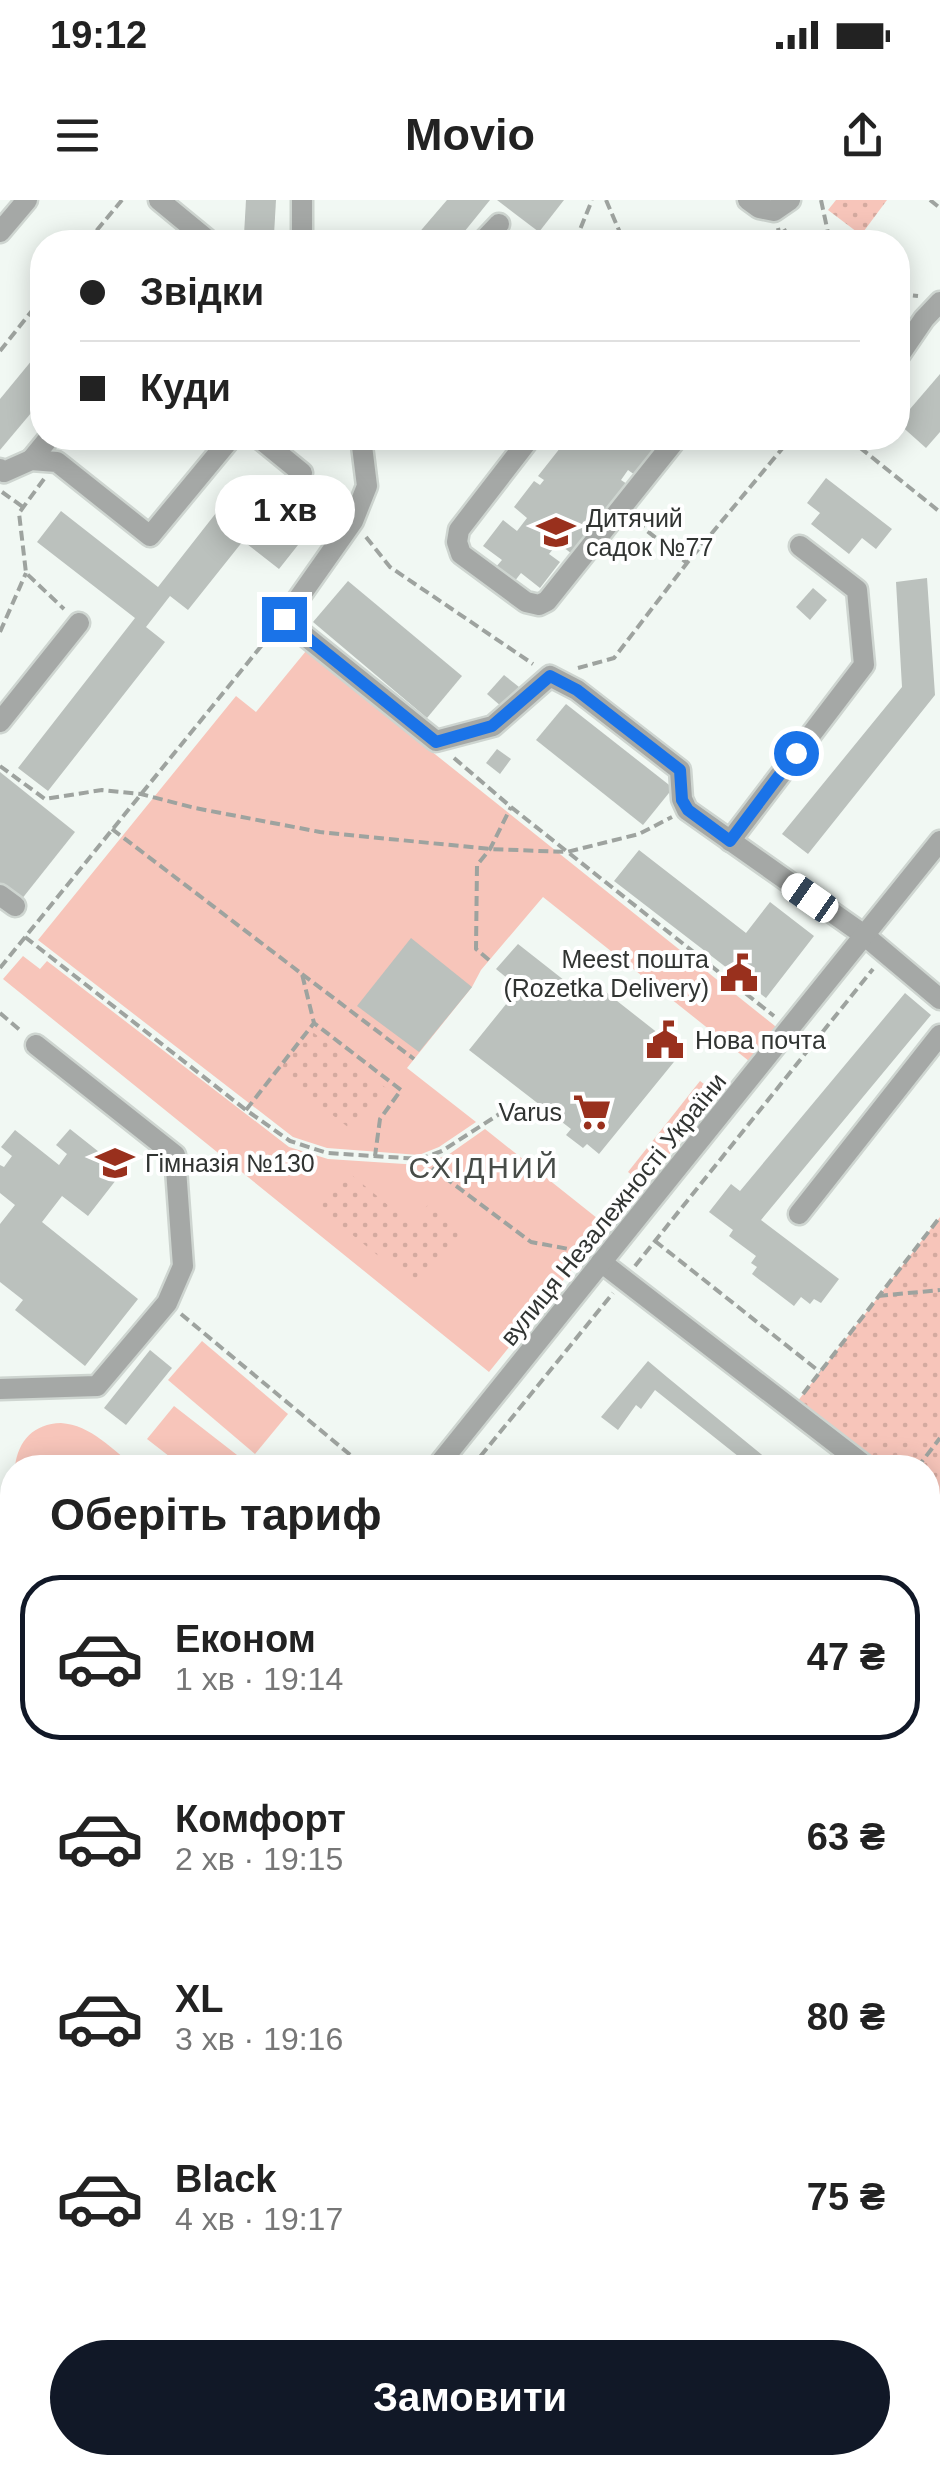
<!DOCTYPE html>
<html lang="uk">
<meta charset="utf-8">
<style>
:root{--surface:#fff;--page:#f6f6f6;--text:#222;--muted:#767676;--line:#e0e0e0;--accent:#111827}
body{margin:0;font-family:Arial,sans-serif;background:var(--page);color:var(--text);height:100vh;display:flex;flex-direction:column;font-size:38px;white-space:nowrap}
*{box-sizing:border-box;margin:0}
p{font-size:32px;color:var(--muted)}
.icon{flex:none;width:55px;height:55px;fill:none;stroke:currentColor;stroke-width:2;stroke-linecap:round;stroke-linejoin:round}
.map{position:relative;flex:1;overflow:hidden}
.side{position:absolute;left:0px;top:1255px;width:940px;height:1020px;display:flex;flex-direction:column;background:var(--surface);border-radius:40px 40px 0 0;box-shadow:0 5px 25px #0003}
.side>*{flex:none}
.banner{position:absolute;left:30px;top:30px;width:880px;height:220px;border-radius:40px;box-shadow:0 5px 25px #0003;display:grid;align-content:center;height:220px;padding:0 50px;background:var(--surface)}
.end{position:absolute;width:45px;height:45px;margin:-22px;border:12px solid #1a73e8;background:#fff;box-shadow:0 0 0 5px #fff}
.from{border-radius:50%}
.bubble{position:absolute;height:70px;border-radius:35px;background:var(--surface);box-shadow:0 5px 25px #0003;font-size:32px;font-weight:800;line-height:70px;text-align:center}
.car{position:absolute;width:30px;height:60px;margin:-30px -15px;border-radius:12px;box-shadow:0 0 8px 2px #0007;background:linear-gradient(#fff 24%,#345 0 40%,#fff 0 76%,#345 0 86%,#fff 0)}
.banner b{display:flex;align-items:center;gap:35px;height:95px;font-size:38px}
.banner b+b{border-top:2px solid var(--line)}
.banner i{width:25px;height:25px;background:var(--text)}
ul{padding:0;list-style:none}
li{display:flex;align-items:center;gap:30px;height:165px;margin:0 20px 15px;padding:0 30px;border:5px solid transparent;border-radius:40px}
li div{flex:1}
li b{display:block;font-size:38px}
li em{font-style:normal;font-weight:800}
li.current{border-color:var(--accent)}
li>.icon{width:90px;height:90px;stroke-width:1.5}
h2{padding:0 50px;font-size:45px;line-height:120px}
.cta{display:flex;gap:20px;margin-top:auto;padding:20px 50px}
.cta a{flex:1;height:115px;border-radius:60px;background:var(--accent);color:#fff;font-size:40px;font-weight:800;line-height:115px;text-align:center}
.status{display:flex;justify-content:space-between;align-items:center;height:70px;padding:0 50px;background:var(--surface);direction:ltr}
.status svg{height:28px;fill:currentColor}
header{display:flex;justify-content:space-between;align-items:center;height:130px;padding:0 50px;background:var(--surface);font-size:45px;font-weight:800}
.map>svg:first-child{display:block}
.grass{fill:#f7c5ba}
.park{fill:url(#park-dots)}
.building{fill:#bbc1bd}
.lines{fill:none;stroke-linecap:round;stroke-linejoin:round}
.minor-casing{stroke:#ced5d0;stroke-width:25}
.path{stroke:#9ea39f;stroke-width:4;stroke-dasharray:10 5;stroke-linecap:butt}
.minor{stroke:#a5a8a6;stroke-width:20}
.route{stroke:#1a73e8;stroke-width:12}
.labels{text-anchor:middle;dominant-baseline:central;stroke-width:8;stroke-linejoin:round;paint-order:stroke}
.poi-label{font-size:25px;fill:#313432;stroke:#fff;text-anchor:start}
.street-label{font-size:25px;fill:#313432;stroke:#fff}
.quarter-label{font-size:30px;letter-spacing:2.5px;fill:#474c48;stroke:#fff}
</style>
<div class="status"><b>19:12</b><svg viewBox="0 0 49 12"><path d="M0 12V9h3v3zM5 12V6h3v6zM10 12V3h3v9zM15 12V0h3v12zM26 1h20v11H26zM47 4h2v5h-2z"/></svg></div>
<header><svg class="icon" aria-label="menu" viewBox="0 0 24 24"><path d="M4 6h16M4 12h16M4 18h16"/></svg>Movio<svg class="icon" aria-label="share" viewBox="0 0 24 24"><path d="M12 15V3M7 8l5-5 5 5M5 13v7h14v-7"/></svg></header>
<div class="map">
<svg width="940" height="2275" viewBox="0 0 940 2275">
<defs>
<pattern id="park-dots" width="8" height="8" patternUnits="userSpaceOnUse" patternTransform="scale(2.5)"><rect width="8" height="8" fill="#f7c5ba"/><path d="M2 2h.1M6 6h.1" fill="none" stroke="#d4aaa0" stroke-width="1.8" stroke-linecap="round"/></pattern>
</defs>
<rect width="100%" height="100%" fill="#f1f8f3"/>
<!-- grass -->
<g class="grass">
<polygon points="306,451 780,830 754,865 543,697 481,770 472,787 407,868 476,922 439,947 419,955 327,948 293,937 38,740 236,496 256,512"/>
<polygon points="23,756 40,769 47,761 289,947 328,959 420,965 448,955 485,929 607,1026 489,1172 3,779"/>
<polygon points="700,881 717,894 645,985 628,972"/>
<polygon points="202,1141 288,1214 255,1254 168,1180"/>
<polygon points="174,1206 237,1255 227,1267 183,1267 147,1239"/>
<path d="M61 1223C91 1225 113 1250 135 1267H15C18 1240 34 1224 61 1223Z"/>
<polygon points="0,2165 12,2176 12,2262 928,2262 928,2183 940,2188 940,2275 0,2275"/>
</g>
<!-- park -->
<g class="park">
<polygon points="836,0 887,0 861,35 828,10"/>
<polygon points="310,830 386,888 353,931 277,872"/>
<polygon points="348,972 411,1024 428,1005 462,1033 417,1087 319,1008"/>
<polygon points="940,1017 940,1321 928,1312 928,1268 868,1267 797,1202"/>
</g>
<!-- building -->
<g class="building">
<polygon points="246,0 276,0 274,35 244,35"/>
<polygon points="447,0 490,0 456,42 411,42"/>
<polygon points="497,0 564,0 539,32"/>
<polygon points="42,148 42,200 0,250 0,199"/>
<polygon points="940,174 940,232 926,248 898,223"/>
<polygon points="568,238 575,240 577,238 640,238 655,249 635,275 628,270 621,280 627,284 572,354 558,343 549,354 560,362 540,388 521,373 514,382 495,368 502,360 483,346 503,320 517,331 527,318 514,307 534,281 540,285 544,280 538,276"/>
<polygon points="245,276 266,293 253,310 298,345 279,369 243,341 188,410 170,396 146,427 165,442 48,591 18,568 135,418 37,342 61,311 158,387"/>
<polygon points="826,278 892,329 876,349 862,338 849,354 811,324 820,313 807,303"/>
<polygon points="927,378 935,495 808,654 782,634 902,487 896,382"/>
<polygon points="348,381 462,476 427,518 313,422"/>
<polygon points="813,388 827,400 810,420 796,407"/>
<polygon points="504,475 519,487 502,507 487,494"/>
<polygon points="566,504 673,588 643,625 536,540"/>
<polygon points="497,549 511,559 500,574 486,563"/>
<polygon points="0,572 75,632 21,700 0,684"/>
<polygon points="639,650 746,733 770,702 814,736 766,798 614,681"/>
<polygon points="411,738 472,787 419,852 357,806"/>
<polygon points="518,744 588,799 598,786 682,852 599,954 587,944 583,948 566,935 571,929 469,850 519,788 496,769"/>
<polygon points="905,793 931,815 761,1020 839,1079 821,1103 814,1099 810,1104 801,1097 794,1106 752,1074 757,1067 751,1063 756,1056 729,1036 733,1030 709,1012 731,984 740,991"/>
<polygon points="70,929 123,971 88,1016 62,996 42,1022 138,1099 85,1166 15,1110 23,1100 0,1082 0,1024 15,1005 0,993 0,965 4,967 12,956 1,947 15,930 59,965 67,954 56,945"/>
<polygon points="150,1150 172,1168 126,1225 104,1208"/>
<polygon points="648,1161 667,1177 778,1268 753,1268 655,1190 641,1209 636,1205 618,1230 601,1217"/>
<polygon points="0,1417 12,1427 12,1471 7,1477 0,1470"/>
<polygon points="940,1540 940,1579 928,1593 928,1553"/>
<polygon points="6,1560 12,1564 12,1624 0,1615 0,1569"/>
</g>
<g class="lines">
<!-- minor casing -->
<g class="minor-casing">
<g id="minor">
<polyline points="159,0 210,42"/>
<polyline points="748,0 759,8 774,11 790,0"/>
<polyline points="0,32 27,0"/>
<polyline points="302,38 302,0"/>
<polyline points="482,42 499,24"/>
<polyline points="898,157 924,119 940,102"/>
<polyline points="259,238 302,273"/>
<polyline points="361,238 367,286 353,321 284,419 436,541 493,526 550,476 577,490 680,570 682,599 687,610 864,735 940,799"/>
<polyline points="530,238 459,330 457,342 461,354 526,402 539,405 547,401 677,238"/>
<polyline points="31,260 49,238"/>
<polyline points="0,269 4,272 31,260 57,262 150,336 231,238"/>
<polyline points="0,522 79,423"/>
<polyline points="730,641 864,465 857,390 800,346"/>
<polyline points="0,695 15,706"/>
<polyline points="799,1014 940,835"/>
<polyline points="601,1062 868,1268"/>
<polyline points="0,1189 97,1186 167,1103 183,1066 175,955 36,845"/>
<polyline points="436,1268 940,641"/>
<polyline points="928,1312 940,1321"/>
<polyline points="0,1497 12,1506"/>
<polyline points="0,1535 12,1521"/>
<polyline points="0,1803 12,1786"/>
<polyline points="0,1993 12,1999"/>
</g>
</g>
<!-- path -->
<g class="path">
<polyline points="606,0 624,42"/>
<polyline points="821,0 830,42"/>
<polyline points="930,0 940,8"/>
<polyline points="778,28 781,42"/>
<polyline points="784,29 791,42"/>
<polyline points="87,42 122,0"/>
<polyline points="575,42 592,0"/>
<polyline points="898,94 918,96"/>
<polyline points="0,151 42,98"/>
<polyline points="848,238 940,312"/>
<polyline points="44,279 19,313 26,373 64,409"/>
<polyline points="314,284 340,308"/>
<polyline points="2,292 23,307"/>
<polyline points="636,322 687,363"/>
<polyline points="366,337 390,367 533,464"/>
<polyline points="0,432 26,373"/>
<polyline points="578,468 614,458 687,363 791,238"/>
<polyline points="454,558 511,607 774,816"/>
<polyline points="0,566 45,599 102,590 141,594 195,608 320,632 490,649 567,652 639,634 672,617"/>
<polyline points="112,629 302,774 314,823"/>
<polyline points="25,737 246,910 290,941 327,953 420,959 442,951 504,911"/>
<polyline points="489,760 476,749 477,665 490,649 511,607"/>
<polyline points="0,768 271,434"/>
<polyline points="302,774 414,859"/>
<polyline points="0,813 22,832"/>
<polyline points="246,910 314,823 401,890 380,919 375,956"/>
<polyline points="420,959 531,1042 585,1052"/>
<polyline points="655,1041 820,1172"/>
<polyline points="635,1066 873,769"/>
<polyline points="878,1096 940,1090"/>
<polyline points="181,1114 366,1268"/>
<polyline points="803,1194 940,1017"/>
<polyline points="471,1268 613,1093"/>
<polyline points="917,1268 940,1238"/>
<polyline points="0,1382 12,1392"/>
<polyline points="0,1684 12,1669"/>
<polyline points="0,1745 12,1753"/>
<polyline points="12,1852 10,1866 12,1898"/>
<polyline points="0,2165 12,2176"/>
<polyline points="928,2183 940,2188"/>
<polyline points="44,2262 46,2275"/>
<polyline points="359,2275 377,2262"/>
</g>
<!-- minor -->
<use href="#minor" class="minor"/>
</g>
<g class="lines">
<!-- route -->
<polyline class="route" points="284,419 436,542 492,526 550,476 577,490 680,570 682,600 688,610 730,641 796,553"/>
</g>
<!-- icons -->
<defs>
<g id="school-bare" transform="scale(3)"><path d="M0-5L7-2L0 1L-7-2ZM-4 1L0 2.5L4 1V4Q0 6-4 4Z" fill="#99301d" stroke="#fff" stroke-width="2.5" paint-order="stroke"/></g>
<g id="civic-bare" transform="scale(3)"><path d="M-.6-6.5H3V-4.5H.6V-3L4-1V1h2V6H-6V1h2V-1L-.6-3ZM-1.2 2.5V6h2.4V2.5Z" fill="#99301d" stroke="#fff" stroke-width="2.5" paint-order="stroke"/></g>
<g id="supermarket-bare" transform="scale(3)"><path d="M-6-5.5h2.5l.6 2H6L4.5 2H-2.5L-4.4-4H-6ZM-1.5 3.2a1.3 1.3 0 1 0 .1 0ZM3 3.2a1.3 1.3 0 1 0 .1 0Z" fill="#99301d" stroke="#fff" stroke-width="2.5" paint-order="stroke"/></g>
</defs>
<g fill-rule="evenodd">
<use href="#school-bare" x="556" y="332"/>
<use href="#civic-bare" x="739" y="773"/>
<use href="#civic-bare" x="665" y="840"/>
<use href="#supermarket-bare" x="592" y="912"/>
<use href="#school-bare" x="115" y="963"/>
</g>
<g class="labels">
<!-- poi labels -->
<g class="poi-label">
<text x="586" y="318">Дитячий<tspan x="586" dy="29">садок №77</tspan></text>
<text x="709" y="759" text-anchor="end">Meest пошта<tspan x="709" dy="29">(Rozetka Delivery)</tspan></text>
<text x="695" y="840">Нова почта</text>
<text x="562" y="912" text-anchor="end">Varus</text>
<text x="145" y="963">Гімназія №130</text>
</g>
<!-- street labels -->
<g class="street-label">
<text transform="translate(613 1009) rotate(-51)">вулиця Незалежності України</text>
</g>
<!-- quarter labels -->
<g class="quarter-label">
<text x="484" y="967">СХІДНИЙ</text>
</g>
</g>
</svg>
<i class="end from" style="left:796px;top:553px"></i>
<i class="end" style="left:284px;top:419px"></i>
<div class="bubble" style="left:215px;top:275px;width:140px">1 хв</div>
<i class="car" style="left:810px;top:698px;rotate:305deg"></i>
<div class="banner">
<b><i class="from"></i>Звідки</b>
<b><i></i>Куди</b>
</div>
<section class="side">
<h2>Оберіть тариф</h2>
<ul>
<li class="current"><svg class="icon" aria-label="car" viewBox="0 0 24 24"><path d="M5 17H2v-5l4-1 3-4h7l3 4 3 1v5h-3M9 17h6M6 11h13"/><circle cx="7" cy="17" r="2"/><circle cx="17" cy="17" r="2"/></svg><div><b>Економ</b><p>1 хв · 19:14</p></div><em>47 ₴</em></li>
<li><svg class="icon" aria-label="car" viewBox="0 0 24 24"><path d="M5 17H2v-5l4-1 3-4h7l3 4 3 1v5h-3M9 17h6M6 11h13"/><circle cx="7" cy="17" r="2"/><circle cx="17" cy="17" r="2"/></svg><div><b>Комфорт</b><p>2 хв · 19:15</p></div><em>63 ₴</em></li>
<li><svg class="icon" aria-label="car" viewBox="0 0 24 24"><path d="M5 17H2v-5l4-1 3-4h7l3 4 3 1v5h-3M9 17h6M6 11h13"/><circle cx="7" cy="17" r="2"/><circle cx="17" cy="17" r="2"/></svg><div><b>XL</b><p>3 хв · 19:16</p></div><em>80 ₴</em></li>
<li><svg class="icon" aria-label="car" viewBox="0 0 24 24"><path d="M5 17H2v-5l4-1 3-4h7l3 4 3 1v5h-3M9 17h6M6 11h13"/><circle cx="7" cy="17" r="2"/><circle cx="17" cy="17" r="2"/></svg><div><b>Black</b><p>4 хв · 19:17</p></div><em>75 ₴</em></li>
</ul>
<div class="cta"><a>Замовити</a></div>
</section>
</div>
